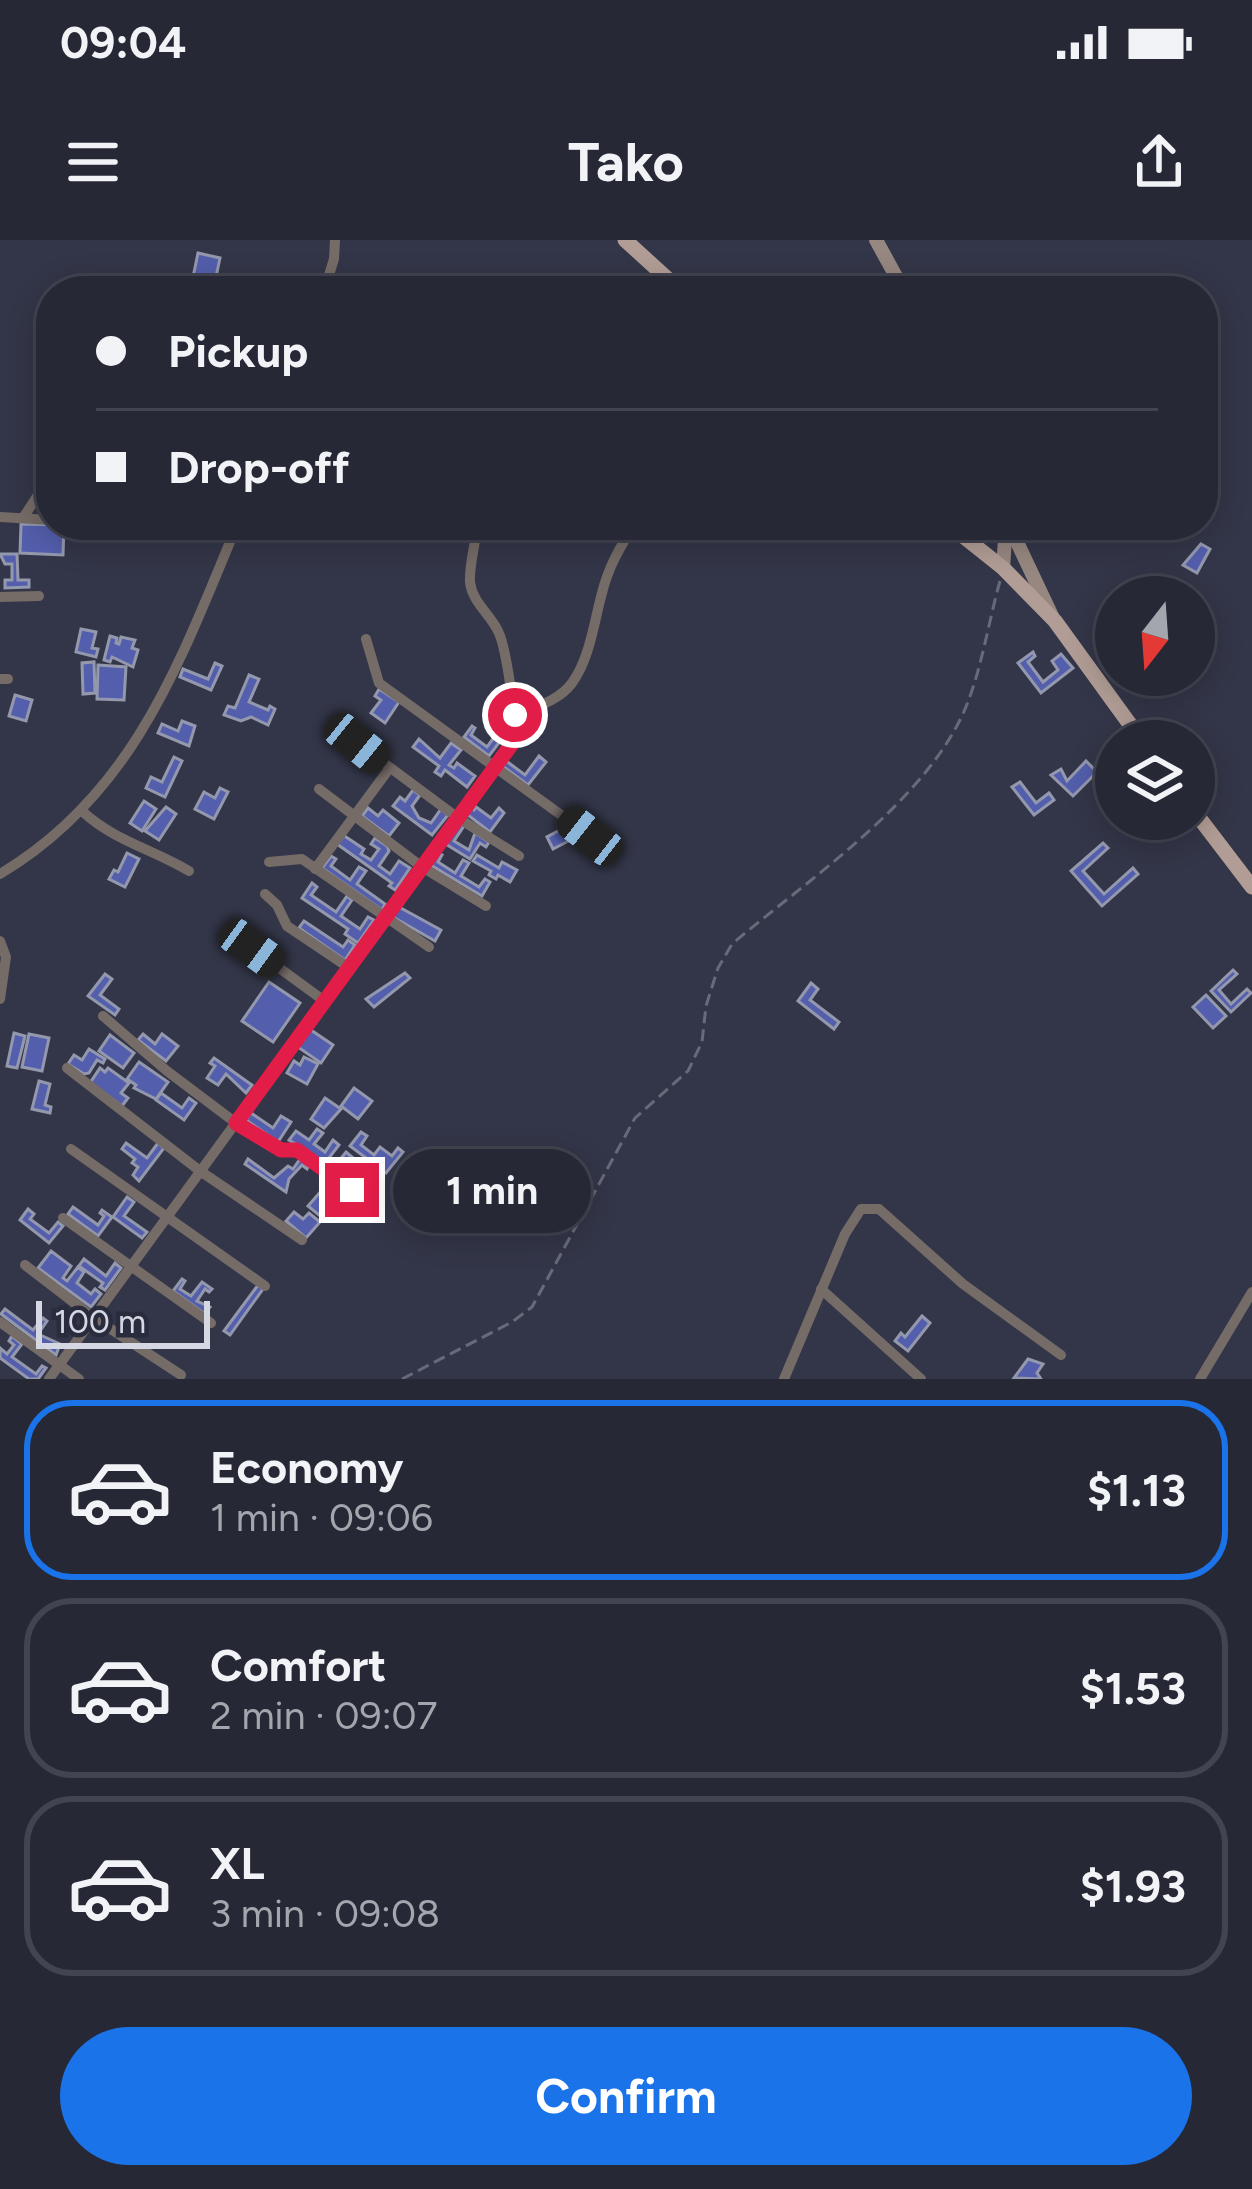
<!DOCTYPE html>
<meta charset="utf-8">
<style>
:root{--surface:#262836;--page:#2e303e;--text:#f1f3f6;--muted:#a4a6ad;--line:#424451;--accent:#1a73e8}
body{margin:0;font-family:Figtree,sans-serif;background:var(--page);color:var(--text);height:100vh;display:flex;flex-direction:column;font-size:45px;white-space:nowrap}
*{box-sizing:border-box;margin:0}
p{font-size:39px;color:var(--muted)}
.icon{flex:none;width:66px;height:66px;fill:none;stroke:currentColor;stroke-width:2;stroke-linecap:round;stroke-linejoin:round}
.map{position:relative;height:1139px;overflow:hidden}
.drawer{display:flex;flex-direction:column;background:var(--surface);flex:1}
.drawer>*{flex:none}
.top-card{position:absolute;left:36px;top:36px;width:1182px;height:264px;border-radius:48px;box-shadow:0 6px 30px #0003,0 0 0 3px var(--line);display:grid;align-content:center;height:264px;padding:0 60px;background:var(--surface)}
.needle{width:78px;rotate:197deg}
.fabs{position:absolute;left:1095px;top:336px;display:grid;gap:24px}
.fabs a{display:grid;place-items:center;width:120px;height:120px;border-radius:50%;background:var(--surface);box-shadow:0 6px 30px #0003,0 0 0 3px var(--line);font-size:60px}
.scale{position:absolute;left:36px;bottom:30px;width:174px;box-sizing:border-box;padding-left:12px;border:6px solid #d5d8e3;border-top:0;font-size:33px;line-height:42px;white-space:nowrap;color:#d5d8e3;-webkit-text-stroke:9px #292c3d;paint-order:stroke}
.end{position:absolute;width:54px;height:54px;margin:-27px;border:15px solid #e11d48;background:#fff;box-shadow:0 0 0 6px #fff}
.from{border-radius:50%}
.bubble{position:absolute;height:84px;border-radius:42px;background:var(--surface);box-shadow:0 6px 30px #0003,0 0 0 3px var(--line);font-size:39px;font-weight:700;line-height:84px;text-align:center}
.car{position:absolute;width:36px;height:72px;margin:-36px -18px;border-radius:15px;box-shadow:0 0 9px 3px #0007;background:linear-gradient(#222 24%,#8ab4d8 0 40%,#222 0 76%,#8ab4d8 0 86%,#222 0)}
.top-card b{display:flex;align-items:center;gap:42px;height:114px;font-size:45px}
.top-card b+b{border-top:3px solid var(--line)}
.top-card i{width:30px;height:30px;background:var(--text)}
ul{padding:21px 0 0;list-style:none}
li{display:flex;align-items:center;gap:36px;height:180px;margin:0 24px 18px;padding:0 36px;border:6px solid var(--line);border-radius:48px}
li div{flex:1}
li b{display:block;font-size:45px}
li em{font-style:normal;font-weight:700}
li.on{border-color:var(--accent)}
li>.icon{width:108px;height:108px;stroke-width:1.5}
.cta{display:flex;gap:24px;margin-top:auto;padding:24px 60px}
.cta a{flex:1;height:138px;border-radius:72px;background:var(--accent);color:#fff;font-size:48px;font-weight:700;line-height:138px;text-align:center}
.status{display:flex;justify-content:space-between;align-items:center;height:84px;padding:0 60px;background:var(--surface);direction:ltr}
.status svg{height:33px;fill:currentColor}
header{display:flex;justify-content:space-between;align-items:center;height:156px;padding:0 60px;background:var(--surface);font-size:54px;font-weight:700}
.map>svg:first-child{display:block}
.building{fill:#535eac;stroke:#9498ad;stroke-width:3}
.lines{fill:none;stroke-linecap:round;stroke-linejoin:round}
.path{stroke:#676a79;stroke-width:3;stroke-dasharray:12 6;stroke-linecap:butt}
.street{stroke:#756b67;stroke-width:10}
.secondary{stroke:#978781;stroke-width:14}
.primary{stroke:#b19d95;stroke-width:15}
.route{stroke:#e11d48;stroke-width:15}
</style>
<div class="status"><b>09:04</b><svg viewBox="0 0 49 12"><path d="M0 12V9h3v3zM5 12V6h3v6zM10 12V3h3v9zM15 12V0h3v12zM26 1h20v11H26zM47 4h2v5h-2z"/></svg></div>
<header><svg class="icon" aria-label="menu" viewBox="0 0 24 24"><path d="M4 6h16M4 12h16M4 18h16"/></svg>Tako<svg class="icon" aria-label="share" viewBox="0 0 24 24"><path d="M12 15V3M7 8l5-5 5 5M5 13v7h14v-7"/></svg></header>
<div class="map">
<svg width="1252" height="1139" viewBox="0 0 1252 1139">
<rect width="100%" height="100%" fill="#333648"/>
<!-- building -->
<g class="building">
<polygon points="198,13 220,18 213,51 178,47 180,40 192,42"/>
<polygon points="21,284 64,285 63,315 20,313"/>
<polygon points="1201,304 1210,309 1197,333 1183,325"/>
<polygon points="0,314 17,314 18,340 29,340 29,347 5,348 5,340 12,340 12,324 5,324"/>
<polygon points="81,389 96,392 92,408 98,409 96,417 76,412"/>
<polygon points="110,396 117,398 116,403 119,404 121,397 135,400 132,408 138,410 133,427 112,417 110,422 104,420"/>
<polygon points="1033,412 1035,416 1028,422 1043,442 1058,430 1052,421 1061,414 1073,428 1041,453 1018,423"/>
<polygon points="94,422 95,453 83,454 82,423"/>
<polygon points="215,423 222,426 211,450 180,437 183,429 208,439"/>
<polygon points="98,425 126,427 124,460 97,459"/>
<polygon points="249,435 259,439 249,462 268,470 270,466 275,469 268,485 251,477 241,481 224,475 228,466 235,468"/>
<polygon points="379,449 399,462 385,483 371,473 381,460 375,456"/>
<polygon points="15,455 32,460 26,481 9,476"/>
<polygon points="182,481 195,486 189,506 158,493 162,484 178,491"/>
<polygon points="472,486 475,488 471,495 487,507 498,492 504,496 489,516 464,497"/>
<polygon points="419,499 440,518 451,503 461,510 449,525 454,528 457,523 475,536 467,547 445,530 441,536 435,532 439,526 413,507"/>
<polygon points="539,516 546,522 528,545 501,525 505,520 525,535"/>
<polygon points="174,517 182,521 165,557 146,548 151,537 162,542"/>
<polygon points="1086,521 1097,532 1073,556 1051,535 1061,529 1067,541"/>
<polygon points="1020,542 1036,563 1049,553 1054,560 1034,575 1012,547"/>
<polygon points="220,548 228,552 214,579 195,569 204,552 215,558"/>
<polygon points="413,550 420,555 412,566 419,578 431,583 441,569 448,575 432,595 393,566 400,557 405,561"/>
<polygon points="144,561 156,569 142,591 130,583"/>
<polygon points="166,567 176,574 159,600 145,591"/>
<polygon points="468,567 474,570 476,567 491,578 499,568 504,573 490,592 464,572"/>
<polygon points="368,568 378,576 383,570 399,583 389,596 362,576"/>
<polygon points="457,582 464,586 454,601 469,610 475,593 489,602 486,607 480,603 470,619 444,603"/>
<polygon points="573,583 580,595 553,609 547,597"/>
<polygon points="343,595 364,609 361,614 371,620 379,609 371,604 375,598 387,606 389,611 379,626 390,634 399,621 410,628 395,650 389,646 392,643 337,604"/>
<polygon points="1103,603 1108,608 1083,631 1104,654 1133,628 1138,634 1102,666 1071,631"/>
<polygon points="436,612 442,615 438,622 455,633 463,620 469,623 461,636 479,647 485,639 490,642 482,656 429,624"/>
<polygon points="127,613 139,619 125,647 109,639 114,630 118,632"/>
<polygon points="477,615 499,628 502,622 517,630 510,642 498,635 496,639 489,635 491,631 473,621"/>
<polygon points="331,616 336,619 331,626 350,640 359,627 366,631 357,644 385,664 382,670 322,628"/>
<polygon points="312,643 317,647 311,655 336,672 347,656 352,660 341,676 360,689 368,677 374,680 358,703 345,694 348,689 302,658"/>
<polygon points="399,667 441,690 435,701 393,677"/>
<polygon points="304,681 343,707 348,700 355,705 345,720 299,688"/>
<polygon points="1233,730 1237,734 1219,750 1231,764 1247,749 1251,753 1231,772 1211,751"/>
<polygon points="405,733 410,738 374,767 366,759"/>
<polygon points="105,734 112,739 100,755 119,769 115,775 88,756"/>
<polygon points="269,742 300,763 273,802 242,781"/>
<polygon points="811,743 818,749 810,760 839,782 834,789 798,761"/>
<polygon points="1206,755 1226,776 1213,788 1193,767"/>
<polygon points="308,788 333,805 321,823 295,805"/>
<polygon points="14,793 25,796 17,828 7,826"/>
<polygon points="29,794 49,798 42,831 22,827"/>
<polygon points="143,794 155,804 162,794 178,806 166,821 138,800"/>
<polygon points="110,795 134,813 123,828 99,811"/>
<polygon points="89,809 105,819 103,823 97,820 89,833 84,834 68,824 74,815 82,820"/>
<polygon points="304,817 318,824 307,844 287,833 294,821 300,825"/>
<polygon points="214,818 252,845 246,853 226,834 218,845 207,838 215,826 210,823"/>
<polygon points="139,822 168,842 156,859 134,848 136,845 127,839"/>
<polygon points="100,828 105,832 108,828 129,843 121,853 128,858 122,866 90,843"/>
<polygon points="39,841 50,844 45,865 51,867 50,873 32,869"/>
<polygon points="354,848 372,861 358,879 341,866"/>
<polygon points="161,853 182,868 189,858 196,863 184,880 156,860"/>
<polygon points="325,858 341,869 324,888 311,879"/>
<polygon points="251,873 273,888 281,876 291,882 278,902 246,880"/>
<polygon points="317,889 323,893 314,904 325,912 333,900 339,905 325,923 289,900 296,891 309,900"/>
<polygon points="361,892 367,896 361,905 374,915 380,907 392,916 398,908 403,912 386,933 350,906"/>
<polygon points="126,903 147,918 158,903 164,908 139,941 133,935 138,927 132,923 135,919 122,909"/>
<polygon points="346,912 352,917 346,925 364,939 358,947 333,928"/>
<polygon points="248,919 274,938 288,926 293,929 300,919 309,925 307,929 302,925 289,939 286,952 245,924"/>
<polygon points="329,942 340,951 319,975 308,966"/>
<polygon points="127,957 134,962 124,976 147,992 142,998 113,977"/>
<polygon points="73,967 98,985 104,976 100,973 102,970 112,977 98,996 68,974"/>
<polygon points="28,969 34,974 30,979 49,993 58,982 63,986 49,1003 20,980"/>
<polygon points="294,972 303,979 309,973 320,982 306,998 286,981"/>
<polygon points="51,1011 71,1026 63,1038 67,1041 78,1027 84,1032 77,1043 91,1054 95,1049 101,1054 91,1067 38,1028"/>
<polygon points="84,1019 106,1036 115,1023 121,1028 105,1050 100,1047 103,1043 79,1026"/>
<polygon points="182,1039 185,1041 180,1049 191,1056 202,1042 212,1049 209,1052 205,1049 197,1061 210,1067 205,1074 173,1051"/>
<polygon points="258,1045 263,1049 230,1095 224,1091"/>
<polygon points="5,1069 33,1090 43,1078 47,1081 38,1094 60,1104 56,1115 1,1074"/>
<polygon points="922,1076 930,1083 908,1111 895,1101 901,1093 905,1097"/>
<polygon points="12,1096 22,1104 12,1117 36,1134 42,1126 46,1128 38,1139 29,1139 0,1118 0,1108 7,1114 14,1105 9,1101"/>
<polygon points="1028,1119 1043,1124 1037,1133 1041,1139 1014,1138"/>
</g>
<g class="lines">
<!-- path -->
<path class="path" d="M402 1139 512 1082 532 1067 635 878 688 831 702 802 706 766 718 728 732 704C810 638 934 556 969 459 983 421 989 380 1000 341"/>
<!-- street -->
<g class="street">
<polyline points="324,51 334,19 335,0"/>
<polyline points="0,277 51,280"/>
<polyline points="23,278 51,235"/>
<polyline points="0,357 39,356"/>
<polyline points="366,399 379,443 590,596"/>
<polyline points="0,439 8,439"/>
<path d="M515 475C535 467 559 461 572 443 590 418 594 382 602 353 608 328 620 307 634 285"/>
<polyline points="357,503 458,578 519,616"/>
<polyline points="319,549 422,627 486,666"/>
<path d="M83 572C115 601 152 609 189 631"/>
<polyline points="269,622 302,619 429,707"/>
<polyline points="315,629 389,529"/>
<path d="M0 634C134 554 180 422 237 285"/>
<polyline points="265,654 277,665 287,686 348,727"/>
<polyline points="0,701 6,717 0,759"/>
<polyline points="252,708 323,760"/>
<polyline points="103,776 167,831 236,883 281,911 297,910 352,950"/>
<polyline points="67,828 200,931 302,1000"/>
<polyline points="71,909 265,1046"/>
<polyline points="63,978 211,1083"/>
<polyline points="25,1025 94,1078 181,1135"/>
<polyline points="821,1049 921,1139"/>
<polyline points="0,1082 79,1139"/>
<path d="M49 1139 514 501C518 488 506 406 498 391 490 374 472 362 470 342 469 324 476 303 477 285"/>
<polyline points="784,1139 845,994 861,969 879,969 963,1044 1061,1115"/>
<polyline points="1200,1139 1252,1052"/>
</g>
<!-- secondary -->
<g class="secondary">
<polyline points="876,0 904,51"/>
<polyline points="1009,285 1052,376"/>
<polyline points="1003,328 1006,285"/>
</g>
<!-- primary -->
<g class="primary">
<polyline points="625,0 681,51"/>
<polyline points="949,285 1003,328 1055,381 1142,501"/>
<polyline points="1194,571 1252,647"/>
</g>
</g>
<g class="lines">
<!-- route -->
<polyline class="route" points="352,950 297,910 281,910 236,883 514,501 518,489 515,475"/>
</g>
</svg>
<div class="fabs">
<a><svg class="needle" viewBox="-14 -14 28 28"><path d="M0-13l5 13h-10z" fill="#e53935"/><path d="M0 13l5-13h-10z" fill="#a4a6ad"/></svg></a>
<a><svg class="icon" aria-label="layers" viewBox="0 0 24 24"><path d="M12 4l9 5-9 5-9-5zM3 14l9 5 9-5"/></svg></a>
</div>
<div class="scale">100 m</div>
<i class="end from" style="left:515px;top:475px"></i>
<i class="end" style="left:352px;top:950px"></i>
<div class="bubble" style="left:393px;top:909px;width:198px">1 min</div>
<i class="car" style="left:357px;top:503px;rotate:129deg"></i>
<i class="car" style="left:590px;top:596px;rotate:308deg"></i>
<i class="car" style="left:252px;top:708px;rotate:126deg"></i>
<div class="top-card">
<b><i class="from"></i>Pickup</b>
<b><i></i>Drop-off</b>
</div>
</div>
<section class="drawer">
<ul>
<li class="on"><svg class="icon" aria-label="car" viewBox="0 0 24 24"><path d="M5 17H2v-5l4-1 3-4h7l3 4 3 1v5h-3M9 17h6M6 11h13"/><circle cx="7" cy="17" r="2"/><circle cx="17" cy="17" r="2"/></svg><div><b>Economy</b><p>1 min · 09:06</p></div><em>$1.13</em></li>
<li><svg class="icon" aria-label="car" viewBox="0 0 24 24"><path d="M5 17H2v-5l4-1 3-4h7l3 4 3 1v5h-3M9 17h6M6 11h13"/><circle cx="7" cy="17" r="2"/><circle cx="17" cy="17" r="2"/></svg><div><b>Comfort</b><p>2 min · 09:07</p></div><em>$1.53</em></li>
<li><svg class="icon" aria-label="car" viewBox="0 0 24 24"><path d="M5 17H2v-5l4-1 3-4h7l3 4 3 1v5h-3M9 17h6M6 11h13"/><circle cx="7" cy="17" r="2"/><circle cx="17" cy="17" r="2"/></svg><div><b>XL</b><p>3 min · 09:08</p></div><em>$1.93</em></li>
</ul>
<div class="cta"><a>Confirm</a></div>
</section>
